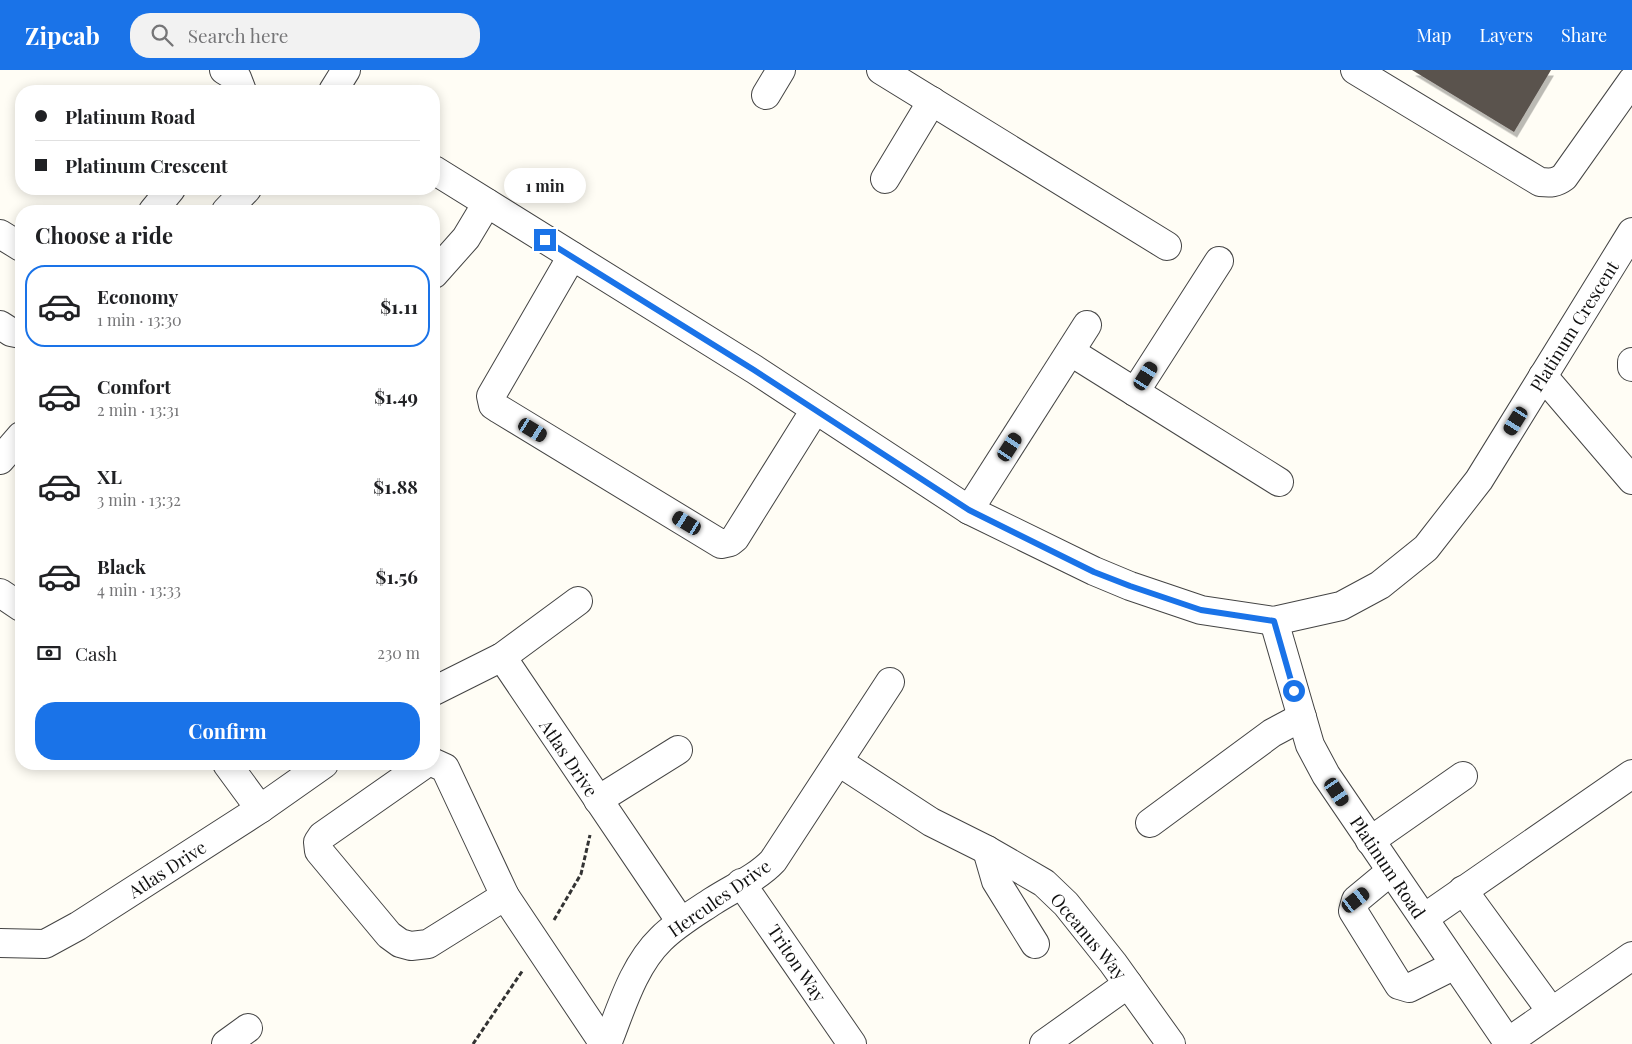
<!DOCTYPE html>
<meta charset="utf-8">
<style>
:root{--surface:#fff;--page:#f2f2f2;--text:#202124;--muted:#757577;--line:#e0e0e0;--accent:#1a73e8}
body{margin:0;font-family:"Playfair Display",serif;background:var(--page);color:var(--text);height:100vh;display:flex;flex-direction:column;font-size:19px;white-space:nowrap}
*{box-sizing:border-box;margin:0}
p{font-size:16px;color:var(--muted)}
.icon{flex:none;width:28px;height:28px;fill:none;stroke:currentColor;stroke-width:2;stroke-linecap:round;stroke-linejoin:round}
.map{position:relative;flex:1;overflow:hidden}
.drawer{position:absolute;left:15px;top:135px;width:425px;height:565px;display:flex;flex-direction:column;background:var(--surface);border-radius:20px;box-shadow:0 2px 12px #0003}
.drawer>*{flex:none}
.guide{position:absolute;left:15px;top:15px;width:425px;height:110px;border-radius:20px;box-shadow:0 2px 12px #0003;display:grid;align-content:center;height:110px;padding:0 20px;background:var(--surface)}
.end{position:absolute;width:22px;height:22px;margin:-11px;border:6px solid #1a73e8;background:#fff;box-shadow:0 0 0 2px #fff}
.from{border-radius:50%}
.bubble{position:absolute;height:35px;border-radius:18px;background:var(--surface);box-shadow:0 2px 12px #0003;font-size:16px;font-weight:700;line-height:35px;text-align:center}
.car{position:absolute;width:15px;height:30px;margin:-15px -8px;border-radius:6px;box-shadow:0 0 4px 1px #0007;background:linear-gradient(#222 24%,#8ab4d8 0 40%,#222 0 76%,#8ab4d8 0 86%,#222 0)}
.guide b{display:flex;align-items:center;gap:18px;height:48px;font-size:19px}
.guide b+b{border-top:1px solid var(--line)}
.guide i{width:12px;height:12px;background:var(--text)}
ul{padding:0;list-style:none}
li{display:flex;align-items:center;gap:15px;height:82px;margin:0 10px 8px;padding:0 10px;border:2px solid transparent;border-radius:20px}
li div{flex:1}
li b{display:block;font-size:19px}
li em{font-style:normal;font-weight:700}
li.selected{border-color:var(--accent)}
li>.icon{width:45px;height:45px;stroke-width:1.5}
h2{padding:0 20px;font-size:22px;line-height:60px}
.pay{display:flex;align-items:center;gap:12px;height:55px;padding:0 20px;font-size:19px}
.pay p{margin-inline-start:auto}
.primary-button{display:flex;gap:10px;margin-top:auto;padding:10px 20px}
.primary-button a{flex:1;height:58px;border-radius:20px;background:var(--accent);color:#fff;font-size:20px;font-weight:700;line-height:58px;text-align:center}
header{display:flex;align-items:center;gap:30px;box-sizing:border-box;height:70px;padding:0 25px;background:var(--accent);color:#fff}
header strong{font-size:24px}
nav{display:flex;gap:28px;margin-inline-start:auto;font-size:18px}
.search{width:350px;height:45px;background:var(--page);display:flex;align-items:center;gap:12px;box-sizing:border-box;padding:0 18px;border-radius:20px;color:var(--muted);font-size:19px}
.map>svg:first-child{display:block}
.building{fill:#5a524d;filter:url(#shadow)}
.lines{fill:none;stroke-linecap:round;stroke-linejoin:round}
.minor-casing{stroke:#444;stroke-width:30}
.path{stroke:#333;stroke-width:3;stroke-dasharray:5 2.5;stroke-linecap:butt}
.minor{stroke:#fff;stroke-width:28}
.route{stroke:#1a73e8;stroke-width:6}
.labels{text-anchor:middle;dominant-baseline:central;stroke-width:5;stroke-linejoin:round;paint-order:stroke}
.street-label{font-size:18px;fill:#111;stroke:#fff}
</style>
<header>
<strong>Zipcab</strong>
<div class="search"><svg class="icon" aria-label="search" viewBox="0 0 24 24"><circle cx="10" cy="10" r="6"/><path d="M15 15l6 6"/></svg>Search here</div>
<nav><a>Map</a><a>Layers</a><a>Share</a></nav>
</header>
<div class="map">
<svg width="1632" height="974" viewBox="0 0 1632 974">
<defs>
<filter id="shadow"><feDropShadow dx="3" dy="5.5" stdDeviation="0" flood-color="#0004"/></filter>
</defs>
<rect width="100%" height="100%" fill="#fffdf5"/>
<!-- building -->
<polygon class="building" points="1412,0 1551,0 1514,62"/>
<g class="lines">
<!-- minor casing -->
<g class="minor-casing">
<g id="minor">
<polyline points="224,0 237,8 242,21"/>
<polyline points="881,0 1167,176"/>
<path d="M1355 0 1540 112C1551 113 1556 113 1564 107L1632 11"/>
<polyline points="333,21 346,0"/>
<polyline points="766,25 781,0"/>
<polyline points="434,100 754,299 969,440 1094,501 1130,516 1201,540 1274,551 1341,536 1380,515 1426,478 1479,410 1632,162"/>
<polyline points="885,109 932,31"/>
<polyline points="153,141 171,119"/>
<polyline points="226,141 247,119"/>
<polyline points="0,164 21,177"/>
<polyline points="572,186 491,326 493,335 499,339 721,474 730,472 735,468 815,340"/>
<polyline points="434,204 466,168 487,133"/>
<polyline points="0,255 11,262 21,264"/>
<polyline points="1071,282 1279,412"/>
<polyline points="1632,292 1632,297"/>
<polyline points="1543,306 1632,410"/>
<polyline points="1135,322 1219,191"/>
<polyline points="0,390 21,366"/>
<polyline points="969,440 1087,255"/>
<polyline points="0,523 21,537"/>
<polyline points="1274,551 1310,675 1326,705 1509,974"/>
<polyline points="502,587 681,852"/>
<polyline points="434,621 502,587 578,531"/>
<polyline points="839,692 931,752 987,780 1044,813 1066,834 1113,893 1171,974"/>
<polyline points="434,693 445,698 505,826 604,974"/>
<polyline points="227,694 260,739"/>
<polyline points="425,694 322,766 318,772 319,781 389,865 400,873 411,876 428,874 505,826"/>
<polyline points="598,730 678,680"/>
<polyline points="1150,753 1272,663 1302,647"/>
<polyline points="1370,771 1463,706"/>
<polyline points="987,780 996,811 1035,874"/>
<polyline points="1391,801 1356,830 1353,841 1399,915 1409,918 1455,895"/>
<polyline points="741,813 852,974"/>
<polyline points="1463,820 1551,941"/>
<polyline points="1424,848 1632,704"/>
<polyline points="0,873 45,874 78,856 260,739 324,694"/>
<polyline points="1508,972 1632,886"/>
<polyline points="226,974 248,958"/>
<path d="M607 974C621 939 633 896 661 869 676 854 695 843 713 831 733 818 757 808 773 791L890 612"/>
<polyline points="1044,974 1128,914"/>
</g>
</g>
<!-- path -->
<g class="path">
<polyline points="554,850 581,804 590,765"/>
<polyline points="473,974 523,900"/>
</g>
<!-- minor -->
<use href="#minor" class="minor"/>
</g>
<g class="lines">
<!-- route -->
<polyline class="route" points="545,170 754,300 969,440 1094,502 1130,516 1201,540 1274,551 1294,621"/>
</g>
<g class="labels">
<!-- street labels -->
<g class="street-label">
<text transform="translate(1574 256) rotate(-58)">Platinum Crescent</text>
<text transform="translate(569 688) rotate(56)">Atlas Drive</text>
<text transform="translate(1388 797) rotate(56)">Platinum Road</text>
<text transform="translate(167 799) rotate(-33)">Atlas Drive</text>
<text transform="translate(719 828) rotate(-35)">Hercules Drive</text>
<text transform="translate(1089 866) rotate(50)">Oceanus Way</text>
<text transform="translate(797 893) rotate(56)">Triton Way</text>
</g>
</g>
</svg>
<i class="end from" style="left:1294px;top:621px"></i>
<i class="end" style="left:545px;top:170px"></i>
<div class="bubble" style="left:504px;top:98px;width:82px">1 min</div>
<i class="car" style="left:1146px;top:306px;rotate:32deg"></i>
<i class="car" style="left:1516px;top:351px;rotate:212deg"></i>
<i class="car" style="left:533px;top:360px;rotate:121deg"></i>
<i class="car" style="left:1010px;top:377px;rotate:33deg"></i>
<i class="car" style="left:687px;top:453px;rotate:301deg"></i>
<i class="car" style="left:1337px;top:722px;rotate:146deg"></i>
<i class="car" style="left:1356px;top:830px;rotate:52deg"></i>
<div class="guide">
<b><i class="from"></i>Platinum Road</b>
<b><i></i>Platinum Crescent</b>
</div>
<section class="drawer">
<h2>Choose a ride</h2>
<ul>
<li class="selected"><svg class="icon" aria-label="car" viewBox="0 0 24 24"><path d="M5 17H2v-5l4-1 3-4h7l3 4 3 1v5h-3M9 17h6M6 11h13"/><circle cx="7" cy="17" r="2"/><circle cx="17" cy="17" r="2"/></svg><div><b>Economy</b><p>1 min · 13:30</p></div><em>$1.11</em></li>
<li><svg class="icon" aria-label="car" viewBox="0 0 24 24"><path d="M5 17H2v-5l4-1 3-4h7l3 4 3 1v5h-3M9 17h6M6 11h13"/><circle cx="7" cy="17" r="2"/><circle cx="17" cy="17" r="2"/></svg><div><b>Comfort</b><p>2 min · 13:31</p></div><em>$1.49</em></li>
<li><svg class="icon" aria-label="car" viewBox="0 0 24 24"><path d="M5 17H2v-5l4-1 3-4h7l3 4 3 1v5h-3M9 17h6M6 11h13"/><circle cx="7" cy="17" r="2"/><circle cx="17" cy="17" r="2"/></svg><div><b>XL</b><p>3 min · 13:32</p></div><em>$1.88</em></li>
<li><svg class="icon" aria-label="car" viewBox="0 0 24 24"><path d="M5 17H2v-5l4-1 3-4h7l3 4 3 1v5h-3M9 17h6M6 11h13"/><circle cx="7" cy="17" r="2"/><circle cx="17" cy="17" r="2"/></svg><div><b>Black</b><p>4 min · 13:33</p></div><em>$1.56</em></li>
</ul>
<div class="pay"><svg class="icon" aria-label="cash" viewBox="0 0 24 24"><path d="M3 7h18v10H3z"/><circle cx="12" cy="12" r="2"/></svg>Cash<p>230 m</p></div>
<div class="primary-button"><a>Confirm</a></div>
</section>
</div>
